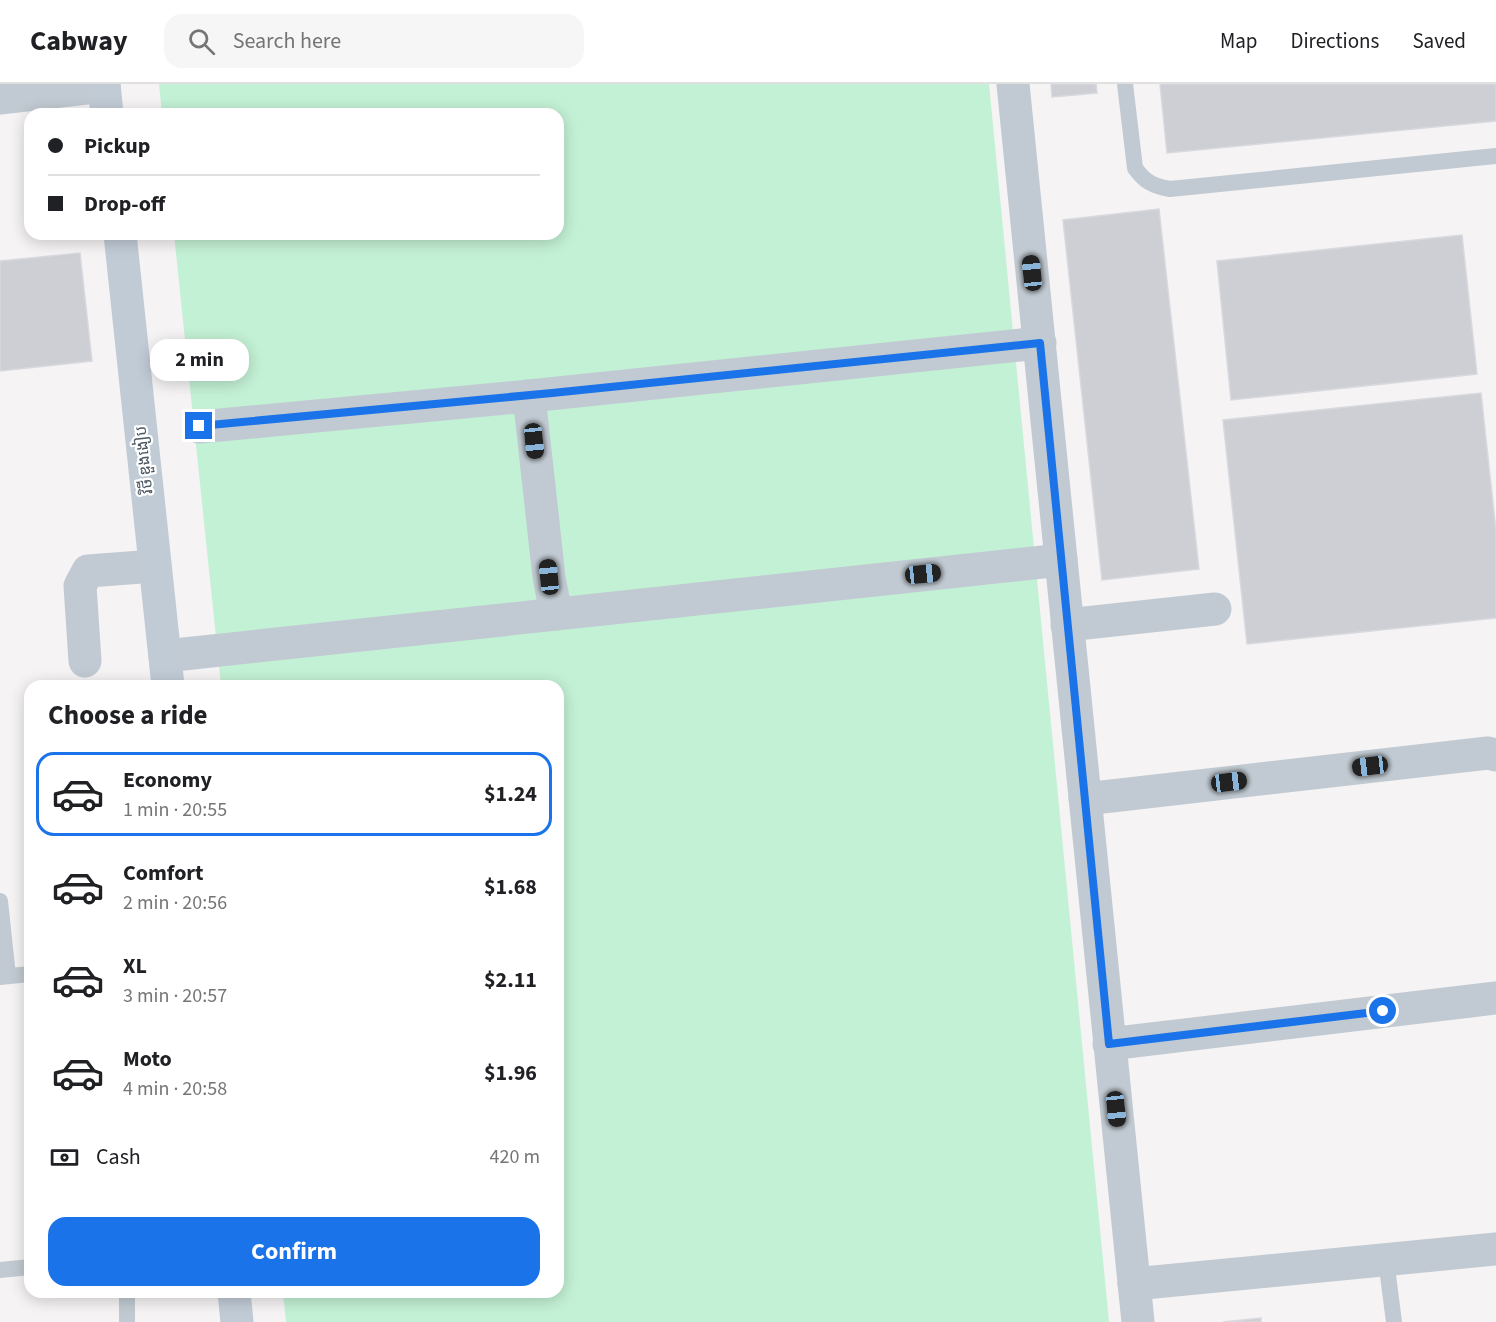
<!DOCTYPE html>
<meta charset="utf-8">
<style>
:root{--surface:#fff;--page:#f6f6f6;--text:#202124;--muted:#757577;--line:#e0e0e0;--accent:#1a73e8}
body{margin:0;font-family:"Source Sans 3","Noto Sans Khmer",sans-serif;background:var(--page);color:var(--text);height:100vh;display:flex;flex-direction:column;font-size:22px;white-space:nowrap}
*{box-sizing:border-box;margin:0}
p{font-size:20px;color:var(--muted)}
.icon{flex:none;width:33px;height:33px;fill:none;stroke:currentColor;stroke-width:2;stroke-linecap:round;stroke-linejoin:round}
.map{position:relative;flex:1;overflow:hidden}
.sheet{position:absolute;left:24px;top:596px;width:540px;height:618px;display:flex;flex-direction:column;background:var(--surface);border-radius:18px;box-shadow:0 3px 15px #0003}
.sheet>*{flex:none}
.top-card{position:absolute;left:24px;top:24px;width:540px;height:132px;border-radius:18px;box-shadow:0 3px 15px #0003;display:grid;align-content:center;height:132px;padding:0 24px;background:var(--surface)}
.end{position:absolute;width:27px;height:27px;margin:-14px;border:8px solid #1a73e8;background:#fff;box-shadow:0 0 0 3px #fff}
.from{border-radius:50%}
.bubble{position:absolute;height:42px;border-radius:18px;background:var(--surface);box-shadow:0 3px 15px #0003;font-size:20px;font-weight:700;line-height:42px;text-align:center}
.car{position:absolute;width:18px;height:36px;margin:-18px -9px;border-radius:8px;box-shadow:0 0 4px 2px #0007;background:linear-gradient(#222 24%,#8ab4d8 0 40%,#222 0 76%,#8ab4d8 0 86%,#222 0)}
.top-card b{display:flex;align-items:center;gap:21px;height:57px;font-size:22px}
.top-card b+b{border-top:2px solid var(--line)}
.top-card i{width:15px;height:15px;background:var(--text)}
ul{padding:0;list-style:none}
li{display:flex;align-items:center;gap:18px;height:84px;margin:0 12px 9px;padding:0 12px;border:3px solid transparent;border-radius:18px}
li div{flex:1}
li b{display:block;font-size:22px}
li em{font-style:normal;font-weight:700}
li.active{border-color:var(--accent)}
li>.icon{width:54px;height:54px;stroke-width:1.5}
h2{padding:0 24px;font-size:27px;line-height:72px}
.pay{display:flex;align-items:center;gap:15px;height:66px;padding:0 24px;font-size:22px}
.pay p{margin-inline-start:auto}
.button{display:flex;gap:12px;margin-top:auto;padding:12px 24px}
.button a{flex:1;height:69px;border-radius:18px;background:var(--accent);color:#fff;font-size:24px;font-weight:700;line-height:69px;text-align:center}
header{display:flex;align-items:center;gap:36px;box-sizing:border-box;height:84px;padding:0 30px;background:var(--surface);border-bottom:2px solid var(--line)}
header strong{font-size:28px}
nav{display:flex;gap:33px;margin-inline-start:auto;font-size:21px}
.search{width:420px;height:54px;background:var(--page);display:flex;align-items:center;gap:15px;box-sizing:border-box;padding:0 21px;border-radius:18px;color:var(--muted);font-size:22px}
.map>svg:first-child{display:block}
.green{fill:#c3f1d5}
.building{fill:#cdcfd5;stroke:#d7d9de;stroke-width:1.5}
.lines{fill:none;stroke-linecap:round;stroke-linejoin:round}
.lane{stroke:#c1cad2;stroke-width:16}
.street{stroke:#c1cad2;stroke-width:33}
.secondary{stroke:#c1cbd6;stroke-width:33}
.route{stroke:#1a73e8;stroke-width:8}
.labels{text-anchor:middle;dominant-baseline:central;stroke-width:4.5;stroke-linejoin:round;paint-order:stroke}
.street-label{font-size:16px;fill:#4a5661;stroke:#fff}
</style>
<header>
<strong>Cabway</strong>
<div class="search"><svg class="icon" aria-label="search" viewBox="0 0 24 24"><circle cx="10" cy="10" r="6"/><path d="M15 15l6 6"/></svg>Search here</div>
<nav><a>Map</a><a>Directions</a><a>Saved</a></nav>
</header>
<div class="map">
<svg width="1496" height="1238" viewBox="0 0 1496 1238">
<rect width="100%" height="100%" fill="#f5f3f3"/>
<!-- green -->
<polygon class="green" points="159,0 989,0 1109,1238 286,1238 283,1208 558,1208 558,602 221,601 174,150 558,150 558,30 162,30"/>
<!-- building -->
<g class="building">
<polygon points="1051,0 1096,0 1097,9 1052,13"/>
<polygon points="1160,0 1496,0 1496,37 1167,69"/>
<polygon points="1159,125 1199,485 1102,496 1063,136"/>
<polygon points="1462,151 1477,290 1231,316 1217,177"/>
<polygon points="80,169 92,277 0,287 0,177"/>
<polygon points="1481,309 1496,447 1496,534 1247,560 1223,336"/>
<polygon points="1261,1234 1261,1238 1223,1238"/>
</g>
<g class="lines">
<!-- lane -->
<g class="lane">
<path d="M1125 0 1135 84C1145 98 1153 102 1170 105L1496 72"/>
<polyline points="0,817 8,892"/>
<polyline points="0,893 30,890"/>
<polyline points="1386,1176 1394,1238"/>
<polyline points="0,1186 30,1183"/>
<polyline points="127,1238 127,1208"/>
</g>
<!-- street -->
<g class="street">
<polyline points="1013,0 1138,1238"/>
<polyline points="0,14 104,2"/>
<polyline points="529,312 1040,259"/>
<polyline points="199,343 529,312 549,493 556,530"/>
<polyline points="1067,541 1215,525"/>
<polyline points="165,572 1061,476"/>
<polyline points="85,577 80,502 88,487 155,482"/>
<polyline points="1085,715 1488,669 1496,671"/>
<polyline points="1109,960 1496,914"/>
<polyline points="1134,1200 1496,1165"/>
</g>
<!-- secondary -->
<g class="secondary">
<polyline points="104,0 107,30"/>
<polyline points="120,150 168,602"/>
<polyline points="234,1208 237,1238"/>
</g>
</g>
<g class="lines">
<!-- route -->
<polyline class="route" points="199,342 552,309 1040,259 1109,960 1383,927"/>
</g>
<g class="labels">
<!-- street labels -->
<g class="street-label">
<text transform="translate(144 376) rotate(-96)">វិថី ឌួងងៀប</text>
</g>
</g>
</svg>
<i class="end from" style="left:1383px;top:927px"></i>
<i class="end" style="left:199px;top:342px"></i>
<div class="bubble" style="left:150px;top:255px;width:99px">2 min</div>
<i class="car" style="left:1032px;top:189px;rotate:354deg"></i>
<i class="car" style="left:534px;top:357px;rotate:174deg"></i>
<i class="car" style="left:923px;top:490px;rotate:84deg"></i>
<i class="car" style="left:549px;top:493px;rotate:354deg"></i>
<i class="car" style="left:1370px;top:682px;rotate:263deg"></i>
<i class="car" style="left:1229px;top:698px;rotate:83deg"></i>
<i class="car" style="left:1116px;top:1025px;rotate:174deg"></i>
<div class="top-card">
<b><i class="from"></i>Pickup</b>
<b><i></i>Drop-off</b>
</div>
<section class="sheet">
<h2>Choose a ride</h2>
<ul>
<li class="active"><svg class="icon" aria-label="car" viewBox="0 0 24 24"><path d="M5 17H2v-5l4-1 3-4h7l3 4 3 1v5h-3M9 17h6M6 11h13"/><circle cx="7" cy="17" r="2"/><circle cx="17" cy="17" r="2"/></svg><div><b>Economy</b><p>1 min · 20:55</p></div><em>$1.24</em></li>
<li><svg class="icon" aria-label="car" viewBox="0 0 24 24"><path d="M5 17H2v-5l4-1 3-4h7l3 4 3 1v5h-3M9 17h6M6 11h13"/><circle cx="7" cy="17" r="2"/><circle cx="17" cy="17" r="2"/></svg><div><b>Comfort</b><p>2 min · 20:56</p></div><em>$1.68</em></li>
<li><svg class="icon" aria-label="car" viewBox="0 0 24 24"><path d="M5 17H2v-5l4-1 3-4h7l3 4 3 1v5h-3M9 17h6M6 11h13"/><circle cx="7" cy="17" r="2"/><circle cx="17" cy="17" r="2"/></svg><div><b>XL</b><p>3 min · 20:57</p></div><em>$2.11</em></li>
<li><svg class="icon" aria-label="car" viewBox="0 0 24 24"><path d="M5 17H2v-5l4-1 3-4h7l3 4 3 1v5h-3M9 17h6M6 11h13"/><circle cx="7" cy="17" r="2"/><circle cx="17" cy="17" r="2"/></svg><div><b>Moto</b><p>4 min · 20:58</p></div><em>$1.96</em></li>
</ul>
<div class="pay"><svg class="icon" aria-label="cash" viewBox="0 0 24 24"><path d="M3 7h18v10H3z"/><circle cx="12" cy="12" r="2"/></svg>Cash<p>420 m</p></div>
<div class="button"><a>Confirm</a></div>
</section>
</div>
